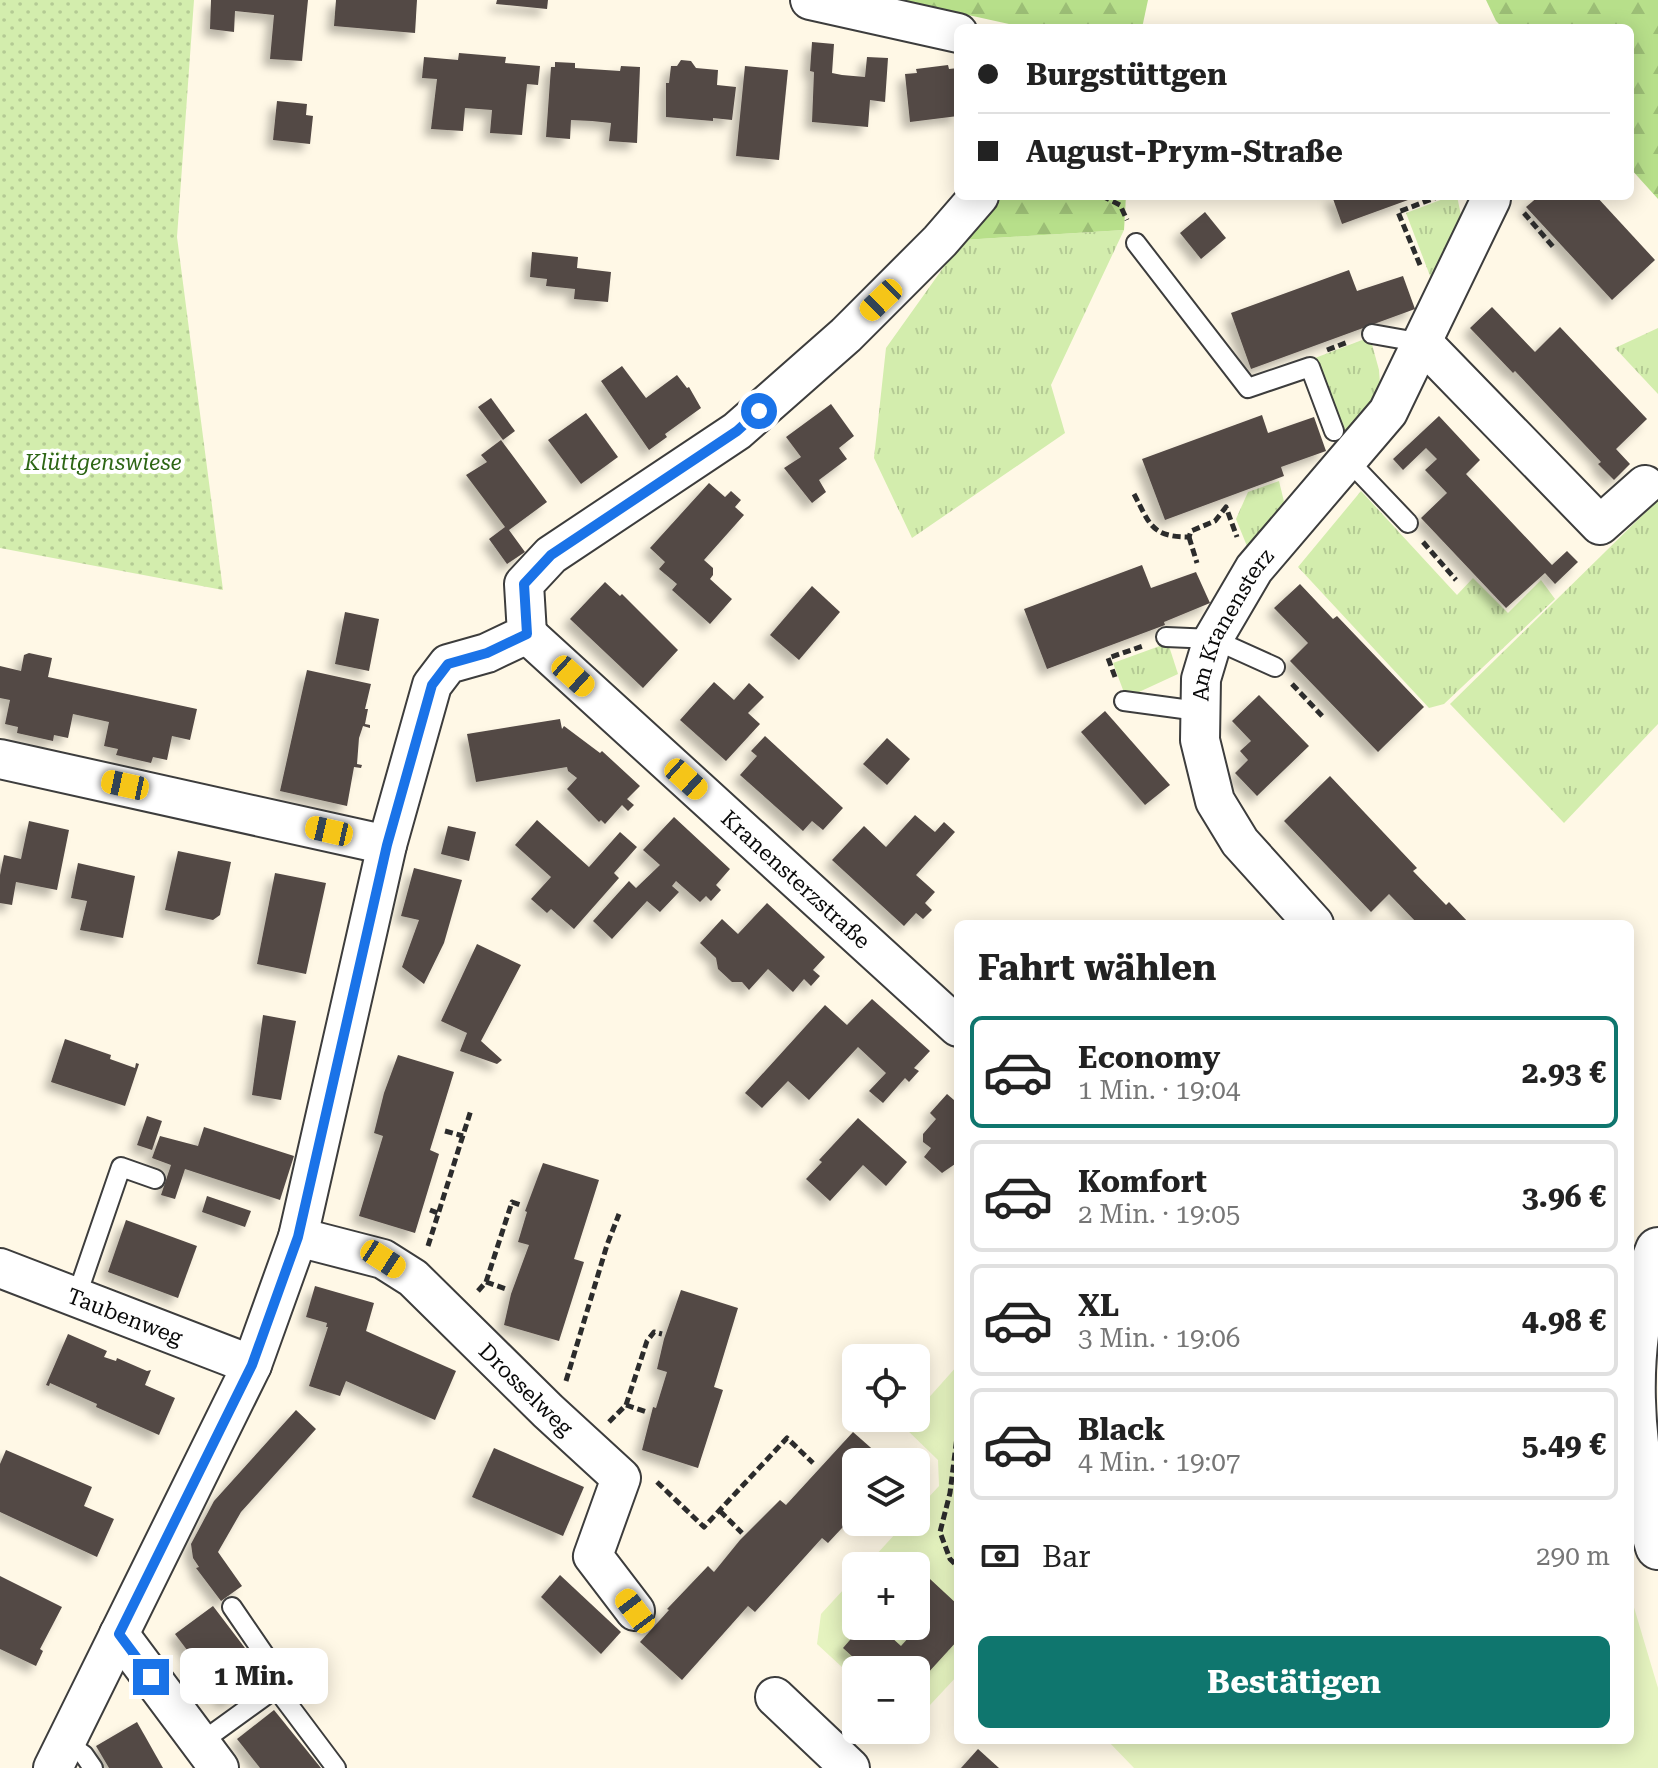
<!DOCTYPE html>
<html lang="de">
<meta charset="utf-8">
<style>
:root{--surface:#fff;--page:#f2f2f2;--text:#222;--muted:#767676;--line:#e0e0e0;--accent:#0f766e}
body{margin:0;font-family:"Roboto Serif",serif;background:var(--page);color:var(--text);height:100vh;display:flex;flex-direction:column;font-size:30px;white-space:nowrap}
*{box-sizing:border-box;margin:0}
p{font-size:26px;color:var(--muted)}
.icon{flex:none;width:44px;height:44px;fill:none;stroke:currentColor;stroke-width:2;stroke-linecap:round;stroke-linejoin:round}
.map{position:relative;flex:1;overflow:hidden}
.sheet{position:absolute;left:954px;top:920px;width:680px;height:824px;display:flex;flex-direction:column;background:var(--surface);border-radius:12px;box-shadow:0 4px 20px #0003}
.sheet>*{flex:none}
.hud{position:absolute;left:954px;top:24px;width:680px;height:176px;border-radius:12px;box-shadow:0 4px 20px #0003;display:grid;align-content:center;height:176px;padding:0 24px;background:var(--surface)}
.tools{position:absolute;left:842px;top:1344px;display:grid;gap:16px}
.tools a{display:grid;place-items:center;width:88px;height:88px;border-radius:12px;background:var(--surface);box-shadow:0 4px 20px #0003;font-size:40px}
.end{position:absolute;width:36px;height:36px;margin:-18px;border:10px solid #1a73e8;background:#fff;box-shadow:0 0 0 4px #fff}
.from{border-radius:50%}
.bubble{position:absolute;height:56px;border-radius:12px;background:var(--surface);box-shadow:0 4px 20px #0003;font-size:26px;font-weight:700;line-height:56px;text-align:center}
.car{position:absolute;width:24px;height:48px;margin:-24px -12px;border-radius:10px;box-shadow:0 0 6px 2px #0007;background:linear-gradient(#f5c518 24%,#345 0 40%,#f5c518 0 76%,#345 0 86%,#f5c518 0)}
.hud b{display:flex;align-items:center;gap:28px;height:76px;font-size:30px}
.hud b+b{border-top:2px solid var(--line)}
.hud i{width:20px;height:20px;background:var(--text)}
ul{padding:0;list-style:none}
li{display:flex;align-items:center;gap:24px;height:112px;margin:0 16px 12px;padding:0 8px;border:4px solid var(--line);border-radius:12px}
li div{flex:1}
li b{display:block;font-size:30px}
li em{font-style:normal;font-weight:700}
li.current{border-color:var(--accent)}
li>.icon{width:72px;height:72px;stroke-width:1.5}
h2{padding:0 24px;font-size:36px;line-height:96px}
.pay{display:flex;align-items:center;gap:20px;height:88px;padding:0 24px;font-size:30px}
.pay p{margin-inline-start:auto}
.cta{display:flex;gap:16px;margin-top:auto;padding:16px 24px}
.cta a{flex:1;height:92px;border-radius:12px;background:var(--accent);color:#fff;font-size:32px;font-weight:700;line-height:92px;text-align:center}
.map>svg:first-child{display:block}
.grass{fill:url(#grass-tufts)}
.forest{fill:url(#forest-firs)}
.park{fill:url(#park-dots)}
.pitch{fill:#e5f3bf}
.building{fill:#534945;filter:url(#shadow)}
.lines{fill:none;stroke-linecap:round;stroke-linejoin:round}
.service-casing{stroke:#3d3d3d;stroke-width:22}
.minor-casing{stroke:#3d3d3d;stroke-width:42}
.tertiary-casing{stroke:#3d3d3d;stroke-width:48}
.path{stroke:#2c2c2c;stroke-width:5;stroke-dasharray:8 4;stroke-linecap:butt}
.service{stroke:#fff;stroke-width:18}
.minor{stroke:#fff;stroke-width:38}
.tertiary{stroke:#fff;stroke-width:44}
.route{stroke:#1a73e8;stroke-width:10}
.labels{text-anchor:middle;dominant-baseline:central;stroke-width:8;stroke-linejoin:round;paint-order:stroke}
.park-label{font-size:22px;font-style:italic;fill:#2d6615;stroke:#fff}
.street-label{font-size:22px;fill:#0a0a0a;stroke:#fff}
</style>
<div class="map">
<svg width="1658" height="1768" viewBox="0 0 1658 1768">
<defs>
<pattern id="grass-tufts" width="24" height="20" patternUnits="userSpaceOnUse" patternTransform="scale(2)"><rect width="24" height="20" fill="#d3edad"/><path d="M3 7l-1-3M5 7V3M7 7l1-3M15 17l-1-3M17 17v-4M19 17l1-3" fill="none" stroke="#b4ca94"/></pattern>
<pattern id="forest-firs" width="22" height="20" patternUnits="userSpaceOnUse" patternTransform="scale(2)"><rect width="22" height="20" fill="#b7df8a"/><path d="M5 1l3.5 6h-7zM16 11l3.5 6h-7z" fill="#9cbe76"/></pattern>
<pattern id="park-dots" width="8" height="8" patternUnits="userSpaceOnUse" patternTransform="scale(2)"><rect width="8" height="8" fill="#d3edad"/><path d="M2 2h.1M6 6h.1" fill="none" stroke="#b4ca94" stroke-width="1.8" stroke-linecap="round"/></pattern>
<filter id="shadow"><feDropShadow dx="-7" dy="7" stdDeviation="4" flood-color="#0004"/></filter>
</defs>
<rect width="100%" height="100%" fill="#fff8e6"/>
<!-- grass -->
<g class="grass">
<polygon points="1451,196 1457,196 1463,225 1435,289 1406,213"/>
<polygon points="1124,230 1051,385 1065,433 912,538 874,458 886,348 963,240"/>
<polygon points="1658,328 1658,394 1615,348"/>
<polygon points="1370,337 1379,370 1381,399 1346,442 1315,358"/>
<polygon points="1279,481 1287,514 1251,556 1236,519 1248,492"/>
<polygon points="1361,491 1457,595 1473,578 1508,613 1541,580 1555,599 1444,704 1429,708 1298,567"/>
<polygon points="1658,500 1658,724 1564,823 1450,704"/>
<polygon points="1168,643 1178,674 1126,698 1113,663"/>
</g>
<!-- forest -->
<g class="forest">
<polygon points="900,0 1148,0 1142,28 1027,28"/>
<polygon points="1486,0 1658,0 1658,199 1630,168 1630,28 1503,28 1496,21"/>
<polygon points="1003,196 1126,196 1124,230 963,240"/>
</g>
<!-- park -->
<polygon class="park" points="0,0 194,0 177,237 223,590 0,548"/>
<!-- pitch -->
<g class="pitch">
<polygon points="958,1365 958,1675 916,1720 916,1670 856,1670 856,1680 817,1644 821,1614 856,1576 856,1626 916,1626 916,1566 866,1566 906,1522 916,1522 916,1511 939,1486 938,1460 903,1426 910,1418 916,1418 916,1412"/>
<polygon points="1630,1594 1658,1688 1658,1768 1134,1768 1107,1740 1630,1740"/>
</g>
<!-- building -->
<g class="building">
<polygon points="211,0 308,0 302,61 270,59 274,15 235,11 234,32 210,29"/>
<polygon points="336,0 417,0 415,33 334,26"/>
<polygon points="497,0 548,0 547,9 496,4"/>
<polygon points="812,42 834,44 832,73 842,75 865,77 867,57 888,58 885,102 870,100 868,127 812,122 814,72 810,71"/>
<polygon points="459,53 506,57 505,63 540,66 538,85 527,84 522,135 490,133 492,110 465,108 463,131 431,129 437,79 422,78 424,57 458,60"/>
<polygon points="681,60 691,61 696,68 718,70 717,85 736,87 732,120 713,118 713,121 666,117 666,83 669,83 671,66 677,66"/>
<polygon points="555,62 575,63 575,68 620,71 621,66 640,67 637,143 609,141 611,123 592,121 571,120 570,139 546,137 551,67 555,67"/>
<polygon points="948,65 949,69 958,68 958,116 910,122 905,74 917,73 916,69"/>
<polygon points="745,66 788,70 779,160 736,156"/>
<polygon points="277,101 307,104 306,115 313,116 310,144 273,140"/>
<polygon points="1332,196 1419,196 1342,224"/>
<polygon points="1539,196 1596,196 1655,260 1612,300 1526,207"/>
<polygon points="1205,212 1226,238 1201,259 1180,233"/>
<polygon points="532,252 578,257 577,268 611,272 608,302 574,299 575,289 546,286 547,279 530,277"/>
<polygon points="1349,270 1357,291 1403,276 1415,309 1251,369 1231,313"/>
<polygon points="1492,307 1535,352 1560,327 1647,419 1616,449 1630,464 1614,480 1598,464 1601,462 1515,371 1513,373 1470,328"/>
<polygon points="622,366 646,398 677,375 687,388 689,387 701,408 665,434 667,437 649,450 601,381"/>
<polygon points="491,398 515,431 503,440 478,407"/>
<polygon points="831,404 854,436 839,448 847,459 819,480 826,492 812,503 784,468 801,457 786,437"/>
<polygon points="586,413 618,457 581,484 548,440"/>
<polygon points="1262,415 1268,433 1314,417 1326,451 1281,467 1284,476 1165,520 1142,459"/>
<polygon points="1439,416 1480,460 1466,474 1552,565 1567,551 1578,562 1555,584 1545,573 1506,608 1421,518 1447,493 1425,470 1437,459 1426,448 1403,470 1393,459"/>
<polygon points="501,440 547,502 509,530 525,552 507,564 489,539 505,527 466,475 487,462 481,455"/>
<polygon points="709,483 725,497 731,491 741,500 735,507 744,515 704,560 713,568 713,575 710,579 732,599 710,624 672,590 677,584 659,569 665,562 650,548"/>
<polygon points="1142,565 1151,588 1196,572 1210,603 1164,622 1165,625 1047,669 1024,609"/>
<polygon points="605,582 620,596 622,594 678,650 643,688 570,619"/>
<polygon points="1300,584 1333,619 1337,616 1424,707 1378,752 1290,661 1308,643 1274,608"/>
<polygon points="812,586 840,612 799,660 770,635"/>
<polygon points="345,612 379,619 369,671 335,664"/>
<polygon points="29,653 52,658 48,677 197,709 190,740 172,736 167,760 153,757 151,763 116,755 118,749 104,746 109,722 73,714 68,738 54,735 53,741 17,733 18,727 5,724 10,700 0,698 0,666 21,671 24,655"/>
<polygon points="307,670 371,684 365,709 368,709 365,724 370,725 370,728 363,726 359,738 357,764 362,765 361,768 354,767 347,806 280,791"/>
<polygon points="714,682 734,700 749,683 764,697 748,713 760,724 726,761 680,720"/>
<polygon points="1259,695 1309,746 1257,796 1235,773 1248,760 1240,751 1251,741 1232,721"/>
<polygon points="1105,711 1170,785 1145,805 1081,732"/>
<polygon points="560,719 562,729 564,726 600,753 602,751 640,786 627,799 634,805 628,811 622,805 605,824 601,820 599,822 567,789 577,778 568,771 567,767 476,782 467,734"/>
<polygon points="765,736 843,808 823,830 812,821 803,831 740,775 757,756 751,751"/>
<polygon points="887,738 910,759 887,785 863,764"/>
<polygon points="1330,776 1417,868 1413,871 1446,905 1449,902 1470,924 1418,924 1389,894 1371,912 1284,821"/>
<polygon points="915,815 935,832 944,822 955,832 916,875 935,892 925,903 932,910 923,919 916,913 904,926 832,860 864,826 886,847"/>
<polygon points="674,817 730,869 716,885 721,890 711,901 706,896 700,902 676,881 672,886 679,892 660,912 647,901 612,939 593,921 629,881 636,888 660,865 643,850"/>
<polygon points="537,820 589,867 620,832 637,847 614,873 619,878 574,929 551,909 547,913 531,899 551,877 515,845"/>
<polygon points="29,821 69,830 57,890 16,882 12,905 0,903 0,875 4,855 21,859"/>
<polygon points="448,826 476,832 469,861 441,854"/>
<polygon points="178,851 231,862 220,915 213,920 165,910"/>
<polygon points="78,863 135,876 123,938 80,930 87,901 71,898"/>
<polygon points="414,868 462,880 444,943 424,984 402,967 419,920 401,916"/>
<polygon points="275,873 326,883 306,974 257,964"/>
<polygon points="767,903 825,957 813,970 820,976 811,986 804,979 793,992 768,969 749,990 742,982 732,982 718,969 716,958 700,943 722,919 738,934"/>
<polygon points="477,944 521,965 481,1041 502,1060 497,1064 460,1051 467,1033 441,1021"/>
<polygon points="872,999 930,1051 914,1068 919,1071 909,1082 905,1078 883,1103 869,1091 886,1073 858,1047 809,1100 788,1081 762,1108 745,1093 825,1005 847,1025"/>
<polygon points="263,1015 296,1021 281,1100 252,1095"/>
<polygon points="65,1039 111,1055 110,1059 135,1068 136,1063 139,1064 125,1106 51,1082"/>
<polygon points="398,1055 454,1072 430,1150 439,1154 415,1233 359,1216 383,1136 374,1133 384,1093"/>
<polygon points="947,1094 954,1100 958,1095 958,1162 942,1173 924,1157 931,1148 923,1142 923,1134 936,1119 930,1113"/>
<polygon points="147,1116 162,1121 152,1150 137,1145"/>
<polygon points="858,1118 907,1162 886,1186 863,1165 830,1201 806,1179 822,1162 819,1160"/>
<polygon points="204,1127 294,1156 280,1200 185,1169 175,1199 161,1195 171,1165 152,1158 160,1136 198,1146"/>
<polygon points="543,1163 599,1180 574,1259 584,1262 559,1341 504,1325 511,1294 529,1245 518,1242 527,1212 525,1211"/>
<polygon points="207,1196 251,1211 245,1227 202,1212"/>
<polygon points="126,1220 197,1246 178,1298 108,1272"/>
<polygon points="315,1286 374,1303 366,1331 456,1371 435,1420 346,1381 340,1396 309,1386 328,1327 326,1327 327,1323 306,1317"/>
<polygon points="681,1290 738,1308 714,1387 723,1390 698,1468 642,1450 653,1407 656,1408 667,1372 657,1369 664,1339"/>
<polygon points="68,1334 107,1351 104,1357 116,1361 117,1358 147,1371 151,1370 145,1385 175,1398 159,1435 96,1407 97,1404 50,1383 49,1386 46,1385"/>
<polygon points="296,1410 316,1429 241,1512 218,1552 242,1586 221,1601 196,1568 199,1567 193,1558 191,1544 214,1501"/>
<polygon points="853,1432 887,1462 856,1462 856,1513 828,1543 822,1538 755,1612 748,1606 682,1680 640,1642 669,1610 667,1609 708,1566 714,1572 740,1540 780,1500 786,1505"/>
<polygon points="494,1448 584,1487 563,1536 472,1497"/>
<polygon points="6,1450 92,1487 84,1506 114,1519 97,1557 0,1512 0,1464"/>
<polygon points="916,1566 958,1605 958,1640 916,1686 916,1670 867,1670 843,1648 862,1626 879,1626 901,1646 918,1627"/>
<polygon points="560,1575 621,1632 601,1654 541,1597"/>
<polygon points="0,1576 62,1607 40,1649 43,1651 36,1666 0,1649"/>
<polygon points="213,1606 264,1673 226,1701 205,1673 198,1679 189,1667 196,1662 175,1634"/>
<polygon points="274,1710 321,1768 260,1768 237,1739"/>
<polygon points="137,1722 163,1768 109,1768 96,1746"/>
<polygon points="978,1749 999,1768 961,1768"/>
</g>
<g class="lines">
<!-- service casing -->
<g class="service-casing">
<g id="service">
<polyline points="1136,243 1248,388 1310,367 1334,431"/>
<polyline points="1372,334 1423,343"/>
<polyline points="1347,459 1408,523"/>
<polyline points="1166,637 1213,639 1275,667"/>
<polyline points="1124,701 1198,711"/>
<polyline points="76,1298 121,1167 155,1179"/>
<polyline points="232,1607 273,1667 276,1688 336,1768"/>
<polyline points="66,1742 84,1755 93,1768"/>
<polyline points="200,1743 276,1688"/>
</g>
</g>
<!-- minor casing -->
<g class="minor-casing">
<g id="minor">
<polyline points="810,0 958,33"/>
<polyline points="1423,343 1600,525 1645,485"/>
<path id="s1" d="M527 634 958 1027"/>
<polyline points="0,759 387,845"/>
<path id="s2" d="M1314 924 1240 842 1215 801 1200 740 1201 679 1213 639 1254 569 1388 412 1491 199"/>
<path id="s3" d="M298 1237 383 1259 413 1278 548 1411 621 1478 593 1556 635 1611"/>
<path id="s4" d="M0 1268 252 1365"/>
<polyline points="119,1634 219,1768"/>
<polyline points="775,1697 850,1768"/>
<polyline points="53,1768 252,1365 298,1237 387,845 432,685 448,664 487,653 527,634 524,584 551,555 737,431 846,335 940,241 979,196"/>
</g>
</g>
<!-- tertiary casing -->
<g class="tertiary-casing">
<path id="tertiary" d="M1658 1250C1620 1342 1629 1453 1658 1547"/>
</g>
<!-- path -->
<g class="path">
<polyline points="1102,196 1120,205 1127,220"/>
<polyline points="1524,213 1555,249"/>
<polyline points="1420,265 1398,212 1440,196"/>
<polyline points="1327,350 1348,342"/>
<path d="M1134 494C1150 524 1151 537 1189 537L1191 531 1215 521 1226 507 1237 537"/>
<polyline points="1189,537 1197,563"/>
<polyline points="1423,542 1456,580"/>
<polyline points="1115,677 1108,658 1143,646"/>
<polyline points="1292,684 1324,718"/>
<polyline points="445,1131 463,1136"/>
<polyline points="430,1210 438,1213"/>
<polyline points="428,1246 471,1110"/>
<polyline points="486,1282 506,1289"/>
<polyline points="478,1291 486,1282 512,1202 523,1206"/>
<polyline points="566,1381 607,1245 619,1214"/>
<polyline points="626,1405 647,1412"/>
<polyline points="609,1422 626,1405 647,1341 654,1332 662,1334"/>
<polyline points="958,1429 950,1493 940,1532 950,1559 958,1567"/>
<polyline points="657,1482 704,1527 787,1438 813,1463"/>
<polyline points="720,1511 742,1533"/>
</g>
<!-- service -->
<use href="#service" class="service"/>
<!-- minor -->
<use href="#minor" class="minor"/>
<!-- tertiary -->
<use href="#tertiary" class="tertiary"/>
</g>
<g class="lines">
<!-- route -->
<polyline class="route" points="151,1677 119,1634 252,1365 298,1237 387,845 432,685 448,664 487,653 527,634 524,584 551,555 737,431 759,411"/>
</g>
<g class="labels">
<!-- park labels -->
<g class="park-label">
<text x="103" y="462">Klüttgenswiese</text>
</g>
<!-- street labels -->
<g class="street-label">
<text stroke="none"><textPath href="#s2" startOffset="344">Am Kranensterz</textPath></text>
<text stroke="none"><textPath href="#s1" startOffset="364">Kranensterzstraße</textPath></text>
<text stroke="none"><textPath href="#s4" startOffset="134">Taubenweg</textPath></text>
<text stroke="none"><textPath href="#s3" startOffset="282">Drosselweg</textPath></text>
</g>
</g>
</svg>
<div class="tools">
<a><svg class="icon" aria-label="locate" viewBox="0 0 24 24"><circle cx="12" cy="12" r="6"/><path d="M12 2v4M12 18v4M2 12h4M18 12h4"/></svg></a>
<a><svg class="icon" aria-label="layers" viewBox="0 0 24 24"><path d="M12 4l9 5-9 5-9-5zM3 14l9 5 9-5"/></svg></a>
<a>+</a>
<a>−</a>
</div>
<i class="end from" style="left:759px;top:411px"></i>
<i class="end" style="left:151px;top:1677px"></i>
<div class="bubble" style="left:180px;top:1648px;width:148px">1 Min.</div>
<i class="car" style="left:881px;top:300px;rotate:226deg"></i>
<i class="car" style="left:573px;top:676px;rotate:132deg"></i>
<i class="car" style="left:686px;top:779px;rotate:132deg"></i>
<i class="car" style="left:125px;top:785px;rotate:282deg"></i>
<i class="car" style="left:329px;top:831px;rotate:283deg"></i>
<i class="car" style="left:383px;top:1259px;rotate:123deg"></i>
<i class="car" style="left:635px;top:1611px;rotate:323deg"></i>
<div class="hud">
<b><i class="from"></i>Burgstüttgen</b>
<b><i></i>August-Prym-Straße</b>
</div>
<section class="sheet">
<h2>Fahrt wählen</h2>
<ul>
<li class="current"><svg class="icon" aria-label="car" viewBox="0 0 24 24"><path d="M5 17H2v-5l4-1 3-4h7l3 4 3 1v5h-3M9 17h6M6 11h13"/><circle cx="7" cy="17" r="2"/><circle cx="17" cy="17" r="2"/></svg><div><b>Economy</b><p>1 Min. · 19:04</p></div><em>2.93 €</em></li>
<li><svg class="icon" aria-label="car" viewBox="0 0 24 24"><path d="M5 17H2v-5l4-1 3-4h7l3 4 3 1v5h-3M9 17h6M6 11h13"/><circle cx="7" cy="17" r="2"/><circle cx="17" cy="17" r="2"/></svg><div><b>Komfort</b><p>2 Min. · 19:05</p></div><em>3.96 €</em></li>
<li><svg class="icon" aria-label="car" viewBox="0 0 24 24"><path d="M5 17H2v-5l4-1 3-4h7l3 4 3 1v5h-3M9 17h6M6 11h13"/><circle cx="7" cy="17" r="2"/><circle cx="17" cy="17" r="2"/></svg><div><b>XL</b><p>3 Min. · 19:06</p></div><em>4.98 €</em></li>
<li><svg class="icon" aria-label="car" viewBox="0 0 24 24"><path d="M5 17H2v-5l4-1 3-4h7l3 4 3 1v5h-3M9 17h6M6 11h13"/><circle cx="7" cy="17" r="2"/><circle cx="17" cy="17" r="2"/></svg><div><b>Black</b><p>4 Min. · 19:07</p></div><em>5.49 €</em></li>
</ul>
<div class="pay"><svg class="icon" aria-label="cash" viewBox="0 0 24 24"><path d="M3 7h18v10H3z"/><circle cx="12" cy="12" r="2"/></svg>Bar<p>290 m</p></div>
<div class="cta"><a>Bestätigen</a></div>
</section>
</div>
